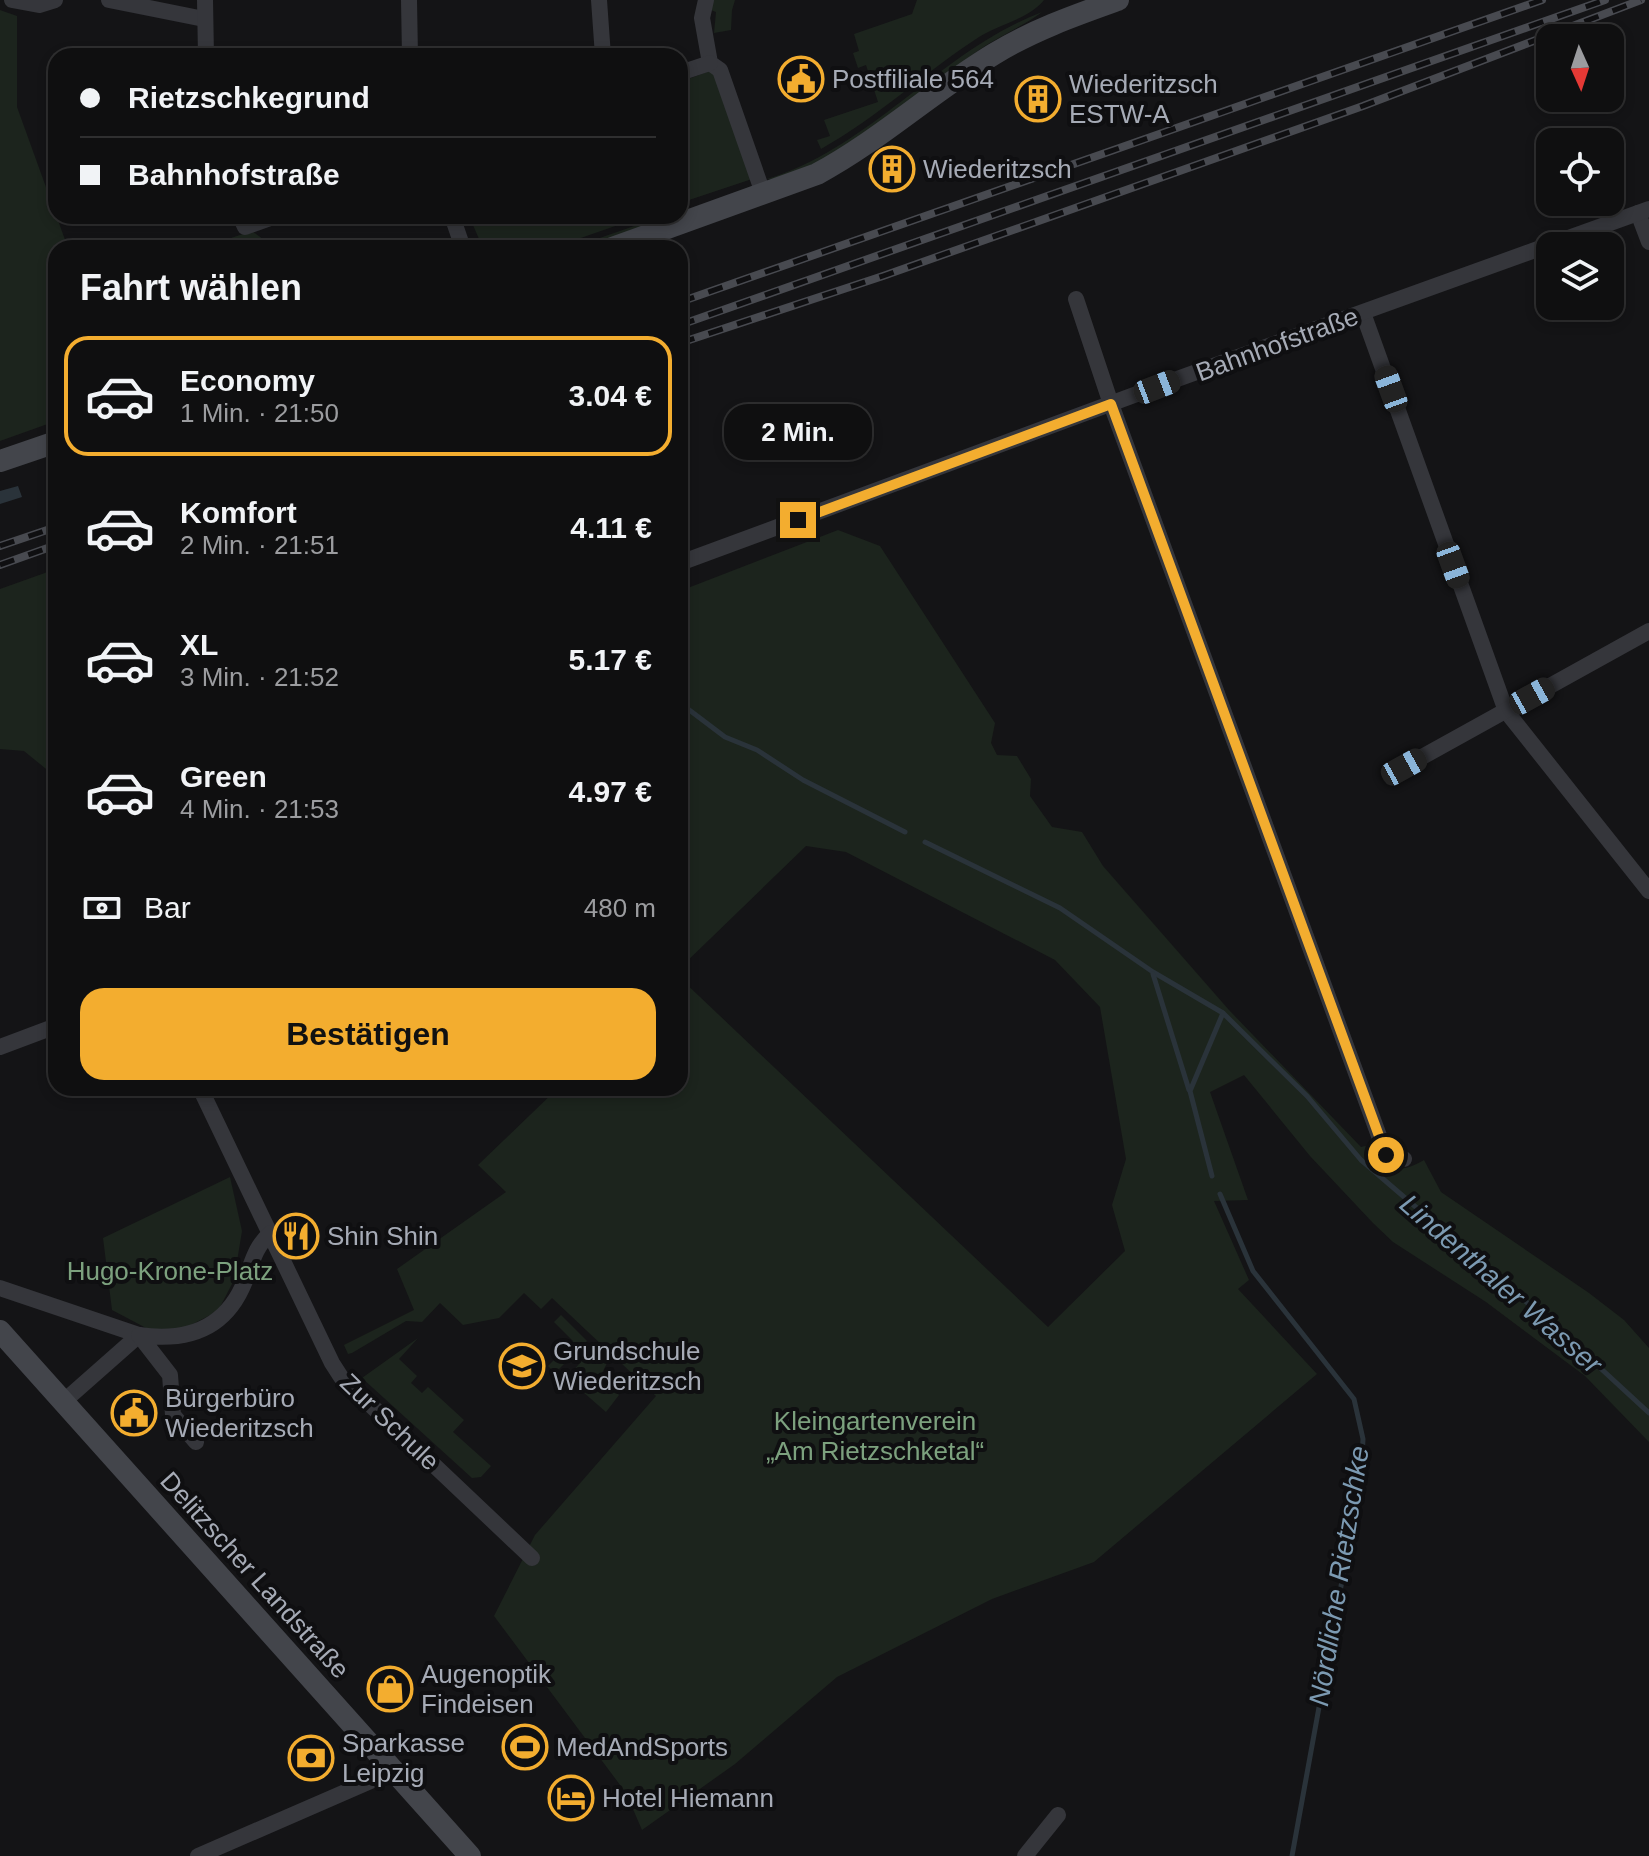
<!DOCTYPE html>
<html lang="de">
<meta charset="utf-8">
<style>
:root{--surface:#0f0f10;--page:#1d1d1e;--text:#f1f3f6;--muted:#9b9c9f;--line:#2f2f30;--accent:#f3ad2f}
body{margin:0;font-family:Arial,sans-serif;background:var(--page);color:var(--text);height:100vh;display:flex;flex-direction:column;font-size:30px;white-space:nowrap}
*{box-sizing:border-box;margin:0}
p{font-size:26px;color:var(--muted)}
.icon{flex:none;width:44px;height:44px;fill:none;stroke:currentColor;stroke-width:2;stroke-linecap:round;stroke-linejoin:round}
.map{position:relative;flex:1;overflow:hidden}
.panel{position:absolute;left:48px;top:240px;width:640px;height:856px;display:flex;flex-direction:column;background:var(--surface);border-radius:24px;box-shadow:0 4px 12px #0003,0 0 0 2px var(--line)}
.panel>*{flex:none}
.top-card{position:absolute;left:48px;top:48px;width:640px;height:176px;border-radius:24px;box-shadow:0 4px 12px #0003,0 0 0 2px var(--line);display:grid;align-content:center;height:176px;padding:0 32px;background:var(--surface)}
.needle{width:52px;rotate:177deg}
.fabs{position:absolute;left:1536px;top:24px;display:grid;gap:16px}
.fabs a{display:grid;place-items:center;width:88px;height:88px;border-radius:16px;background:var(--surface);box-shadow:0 4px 12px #0003,0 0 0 2px var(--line);font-size:40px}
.end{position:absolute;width:36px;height:36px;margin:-18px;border:10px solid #f3ad2f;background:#111;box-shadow:0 0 0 4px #111}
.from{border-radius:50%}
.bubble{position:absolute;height:56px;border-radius:24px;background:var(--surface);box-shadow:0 4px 12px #0003,0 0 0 2px var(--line);font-size:26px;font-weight:700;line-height:56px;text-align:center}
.car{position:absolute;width:24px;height:48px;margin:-24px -12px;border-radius:10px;box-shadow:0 0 6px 2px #0007;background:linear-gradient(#222 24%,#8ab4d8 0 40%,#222 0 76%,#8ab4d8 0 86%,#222 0)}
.top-card b{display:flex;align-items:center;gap:28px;height:76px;font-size:30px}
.top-card b+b{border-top:2px solid var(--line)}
.top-card i{width:20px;height:20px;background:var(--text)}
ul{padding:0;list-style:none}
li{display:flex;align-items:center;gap:24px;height:120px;margin:0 16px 12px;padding:0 16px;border:4px solid transparent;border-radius:24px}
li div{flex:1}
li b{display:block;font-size:30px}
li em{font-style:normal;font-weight:700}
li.on{border-color:var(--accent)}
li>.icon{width:72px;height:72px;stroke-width:1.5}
h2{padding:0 32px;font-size:36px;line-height:96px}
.pay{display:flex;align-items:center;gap:20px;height:88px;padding:0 32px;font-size:30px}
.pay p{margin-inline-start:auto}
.primary-button{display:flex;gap:16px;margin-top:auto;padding:16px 32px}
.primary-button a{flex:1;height:92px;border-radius:24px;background:var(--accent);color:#111;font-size:32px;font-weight:700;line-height:92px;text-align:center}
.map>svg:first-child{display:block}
.green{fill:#1c241d}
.water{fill:#2a333a}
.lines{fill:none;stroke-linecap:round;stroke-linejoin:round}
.stream{stroke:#2a333a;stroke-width:5}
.street{stroke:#35363b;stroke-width:16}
.secondary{stroke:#43454b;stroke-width:22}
.rail-casing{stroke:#484a50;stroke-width:8}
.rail{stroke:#0f0f11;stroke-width:5;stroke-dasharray:15;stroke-linecap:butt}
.route{stroke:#f3ad2f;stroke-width:10}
.labels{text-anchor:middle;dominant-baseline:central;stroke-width:8;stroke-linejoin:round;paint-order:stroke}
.poi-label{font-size:26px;fill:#a6abb6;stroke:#0f0f11;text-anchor:start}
.street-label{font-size:26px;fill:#a6abb6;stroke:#0f0f11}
.park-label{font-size:26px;fill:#7ca17e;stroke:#0f0f11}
.water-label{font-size:28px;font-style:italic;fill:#7c9ab2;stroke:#0f0f11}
</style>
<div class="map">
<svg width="1649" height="1856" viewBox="0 0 1649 1856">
<rect width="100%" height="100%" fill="#141416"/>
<!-- green -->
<g class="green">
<polygon points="713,0 735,0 732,10 731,30 714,33 716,12 711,10"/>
<path d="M917 0H1044C1029 19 999 24 979 37 925 72 878 117 821 149L817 140 830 136 824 120 878 102 866 65 858 68 853 53 859 51 854 34 912 14Z"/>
<polygon points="0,10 17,16 17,107 68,248 56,248 56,421 0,441"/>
<path d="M1042 12C1022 27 999 36 979 50 932 83 822 181 767 179 872 147 940 51 1042 12Z"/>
<polygon points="710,71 716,75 752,179 680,203 680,82"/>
<polygon points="469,216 644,216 552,248 483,248"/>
<polygon points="663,216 676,216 584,248 571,248"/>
<polygon points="252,231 275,248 228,248 225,240"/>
<path d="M838 530 880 546 995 723 991 743 997 755 1017 756 1031 779 1030 796 1052 827 1082 832 1103 866 1229 1010 1361 1147 1373 1144C1386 1171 1398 1175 1424 1160L1441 1192 1589 1293 1624 1320 1649 1348V1442L1585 1376 1486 1302 1393 1242 1373 1223 1310 1156 1244 1075 1210 1092 1248 1200 1214 1201 1249 1280 1238 1289 1317 1374 1094 1562 992 1599 837 1677 735 1764 642 1830 626 1793 494 1616 535 1535 656 1396 552 1298 541 1309 524 1293 499 1318 463 1325 440 1303 422 1322 406 1321 352 1353 348 1354 344 1345 414 1310 397 1269 506 1192 478 1165 558 1088H680V978L1048 1327 1125 1251 1112 1205 1126 1159 1100 1007 1055 960 846 852 806 846 680 968V591Z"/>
<polygon points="56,569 56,777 24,751 0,749 0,589"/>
<polygon points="230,1177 242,1231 234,1280 218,1311 185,1328 165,1331 148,1329 112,1310 103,1238"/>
<polygon points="561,1315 587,1341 555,1373 548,1366 573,1341 554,1322"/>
<polygon points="418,1338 399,1359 417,1376 411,1383 422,1393 428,1387 464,1420 453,1432 491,1466 481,1477 472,1478 362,1378"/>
<polygon points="591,1350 607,1363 600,1377 619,1395 606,1412 567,1378"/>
</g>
<!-- water -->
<polygon class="water" points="18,486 22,497 0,504 0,491"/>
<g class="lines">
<!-- stream -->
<g class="stream">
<polyline points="680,703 725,737 757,750 803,780 905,832"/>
<polyline points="925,842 1060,908 1153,972 1223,1013 1307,1096 1361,1160 1559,1330 1649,1413"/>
<polyline points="1153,974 1189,1090"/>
<polyline points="1212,1176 1190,1091 1223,1013"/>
<polyline points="1220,1194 1253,1271 1354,1399 1363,1439 1361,1476 1292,1856"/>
</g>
<!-- street -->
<g class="street">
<polyline points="12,0 39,5 55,0"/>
<polyline points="109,0 204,19"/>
<polyline points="205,0 206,56"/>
<polyline points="409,0 410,56"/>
<polyline points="599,0 603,56"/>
<polyline points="706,0 702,18 710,63 720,70 763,193"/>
<polyline points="680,73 710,63"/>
<polyline points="1638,213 1649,242"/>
<polyline points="240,216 245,227 276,216"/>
<polyline points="452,216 463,248"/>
<polyline points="1076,299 1111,404 1386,1155 1393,1161 1404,1159"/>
<polyline points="1363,313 1506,711 1649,891"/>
<polyline points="680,563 1180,378 1649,209"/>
<polyline points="1404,767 1649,631"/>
<polyline points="0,1047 56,1026"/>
<polyline points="200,1088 332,1363 341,1377 532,1558"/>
<polyline points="0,1288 139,1335 62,1403"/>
<path d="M196 1442 173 1415 170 1375 139 1335C187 1342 226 1329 245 1281 252 1263 255 1246 271 1233"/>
<polyline points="198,1856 373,1780 390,1766"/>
<polyline points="1025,1856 1058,1815"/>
</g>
<!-- secondary -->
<g class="secondary">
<path d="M612 248 817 174C880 140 933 91 994 54 1033 30 1076 15 1118 0"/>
<polyline points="0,461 56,442"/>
<polyline points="0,1331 470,1856"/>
</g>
<!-- rail casing -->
<g class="rail-casing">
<g id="rail">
<polyline points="680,302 1542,0"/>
<polyline points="680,325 1605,0"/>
<polyline points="680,343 883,276 1363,106 1641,0"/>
<polyline points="0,546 56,527"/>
<polyline points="0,565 56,545"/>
</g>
</g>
<!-- rail -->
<use href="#rail" class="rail"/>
</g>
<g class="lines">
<!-- route -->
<polyline class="route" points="798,520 1111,404 1386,1155"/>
</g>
<!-- icons -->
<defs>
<g id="civic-ring" transform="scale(2.3)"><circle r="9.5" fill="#0f0f11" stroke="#f3ad2f" stroke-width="1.5"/><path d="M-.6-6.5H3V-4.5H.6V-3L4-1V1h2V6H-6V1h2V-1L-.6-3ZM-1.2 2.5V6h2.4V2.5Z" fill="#f3ad2f"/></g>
<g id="building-ring" transform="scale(2.3)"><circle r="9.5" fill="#0f0f11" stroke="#f3ad2f" stroke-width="1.5"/><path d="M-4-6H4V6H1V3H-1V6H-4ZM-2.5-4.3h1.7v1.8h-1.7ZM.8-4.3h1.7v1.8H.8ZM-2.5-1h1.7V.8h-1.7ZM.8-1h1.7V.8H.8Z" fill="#f3ad2f"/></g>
<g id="restaurant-ring" transform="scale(2.3)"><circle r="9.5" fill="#0f0f11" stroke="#f3ad2f" stroke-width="1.5"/><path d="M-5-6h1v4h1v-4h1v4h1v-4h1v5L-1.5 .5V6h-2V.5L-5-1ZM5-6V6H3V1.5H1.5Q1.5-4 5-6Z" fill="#f3ad2f"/></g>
<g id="school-ring" transform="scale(2.3)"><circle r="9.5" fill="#0f0f11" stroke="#f3ad2f" stroke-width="1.5"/><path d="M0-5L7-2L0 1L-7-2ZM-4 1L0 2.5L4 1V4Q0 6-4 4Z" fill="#f3ad2f"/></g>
<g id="shop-ring" transform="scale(2.3)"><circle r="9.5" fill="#0f0f11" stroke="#f3ad2f" stroke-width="1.5"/><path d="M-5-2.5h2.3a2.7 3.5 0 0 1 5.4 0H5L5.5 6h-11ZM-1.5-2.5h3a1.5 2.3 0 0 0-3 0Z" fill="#f3ad2f"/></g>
<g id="stadium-ring" transform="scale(2.3)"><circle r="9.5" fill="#0f0f11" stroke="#f3ad2f" stroke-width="1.5"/><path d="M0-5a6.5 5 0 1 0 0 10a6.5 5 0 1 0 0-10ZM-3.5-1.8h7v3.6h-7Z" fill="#f3ad2f"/></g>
<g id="bank-ring" transform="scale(2.3)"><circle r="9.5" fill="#0f0f11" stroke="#f3ad2f" stroke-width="1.5"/><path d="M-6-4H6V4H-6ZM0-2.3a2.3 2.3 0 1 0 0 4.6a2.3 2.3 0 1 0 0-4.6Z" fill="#f3ad2f"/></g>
<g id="hotel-ring" transform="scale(2.3)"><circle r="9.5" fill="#0f0f11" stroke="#f3ad2f" stroke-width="1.5"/><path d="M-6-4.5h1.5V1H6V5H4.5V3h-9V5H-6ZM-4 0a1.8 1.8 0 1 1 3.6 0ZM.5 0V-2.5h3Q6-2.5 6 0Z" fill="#f3ad2f"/></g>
</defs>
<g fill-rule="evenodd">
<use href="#civic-ring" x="801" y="79"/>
<use href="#building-ring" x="1038" y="99"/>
<use href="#building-ring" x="892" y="169"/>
<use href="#restaurant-ring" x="296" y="1236"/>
<use href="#school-ring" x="522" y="1366"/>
<use href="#civic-ring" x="134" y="1413"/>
<use href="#shop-ring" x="390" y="1689"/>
<use href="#stadium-ring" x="525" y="1747"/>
<use href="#bank-ring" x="311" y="1758"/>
<use href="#hotel-ring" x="571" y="1798"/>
</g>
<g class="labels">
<!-- poi labels -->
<g class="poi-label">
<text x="832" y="79">Postfiliale 564</text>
<text x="1069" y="84">Wiederitzsch<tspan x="1069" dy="30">ESTW-A</tspan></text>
<text x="923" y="169">Wiederitzsch</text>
<text x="327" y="1236">Shin Shin</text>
<text x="553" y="1351">Grundschule<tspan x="553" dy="30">Wiederitzsch</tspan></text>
<text x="165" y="1398">Bürgerbüro<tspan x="165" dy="30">Wiederitzsch</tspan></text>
<text x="421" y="1674">Augenoptik<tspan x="421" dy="30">Findeisen</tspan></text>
<text x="342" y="1743">Sparkasse<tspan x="342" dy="30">Leipzig</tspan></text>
<text x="556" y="1747">MedAndSports</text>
<text x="602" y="1798">Hotel Hiemann</text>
</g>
<!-- street labels -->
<g class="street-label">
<text transform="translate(1277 344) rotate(-20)">Bahnhofstraße</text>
<text transform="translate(390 1422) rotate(44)">Zur Schule</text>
<text transform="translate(255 1575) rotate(48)">Delitzscher Landstraße</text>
</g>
<!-- park labels -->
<g class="park-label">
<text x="170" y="1271">Hugo-Krone-Platz</text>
<text x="875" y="1421">Kleingartenverein<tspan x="875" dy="30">„Am Rietzschketal“</tspan></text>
</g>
<!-- water labels -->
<g class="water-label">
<text transform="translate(1501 1284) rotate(41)">Lindenthaler Wasser</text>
<text transform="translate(1339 1576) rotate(-81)">Nördliche Rietzschke</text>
</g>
</g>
</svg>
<div class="fabs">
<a><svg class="needle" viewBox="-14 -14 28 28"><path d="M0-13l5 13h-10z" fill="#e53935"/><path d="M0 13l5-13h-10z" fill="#9b9c9f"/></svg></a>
<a><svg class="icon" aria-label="locate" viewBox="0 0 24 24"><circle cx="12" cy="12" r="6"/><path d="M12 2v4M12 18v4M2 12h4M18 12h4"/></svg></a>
<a><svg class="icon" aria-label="layers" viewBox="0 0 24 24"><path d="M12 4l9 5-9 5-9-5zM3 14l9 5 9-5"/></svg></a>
</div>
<i class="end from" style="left:1386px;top:1155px"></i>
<i class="end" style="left:798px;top:520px"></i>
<div class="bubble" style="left:724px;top:404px;width:148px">2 Min.</div>
<i class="car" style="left:1157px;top:387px;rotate:69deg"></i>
<i class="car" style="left:1391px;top:389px;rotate:340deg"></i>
<i class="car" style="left:1453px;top:565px;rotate:160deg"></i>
<i class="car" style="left:1532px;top:696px;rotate:61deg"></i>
<i class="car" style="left:1404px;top:767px;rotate:61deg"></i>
<div class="top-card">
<b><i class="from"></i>Rietzschkegrund</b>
<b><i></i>Bahnhofstraße</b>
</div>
<section class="panel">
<h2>Fahrt wählen</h2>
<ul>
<li class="on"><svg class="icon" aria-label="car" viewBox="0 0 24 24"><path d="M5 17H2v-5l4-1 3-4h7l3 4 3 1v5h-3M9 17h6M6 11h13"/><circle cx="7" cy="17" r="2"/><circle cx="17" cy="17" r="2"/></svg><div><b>Economy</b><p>1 Min. · 21:50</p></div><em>3.04 €</em></li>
<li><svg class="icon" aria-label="car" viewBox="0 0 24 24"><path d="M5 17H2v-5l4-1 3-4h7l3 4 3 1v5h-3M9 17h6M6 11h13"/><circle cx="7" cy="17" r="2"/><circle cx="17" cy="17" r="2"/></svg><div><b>Komfort</b><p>2 Min. · 21:51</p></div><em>4.11 €</em></li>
<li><svg class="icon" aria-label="car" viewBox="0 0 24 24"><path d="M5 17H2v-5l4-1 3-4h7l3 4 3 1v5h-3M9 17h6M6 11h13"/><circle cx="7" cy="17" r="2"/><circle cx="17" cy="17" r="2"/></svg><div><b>XL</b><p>3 Min. · 21:52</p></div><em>5.17 €</em></li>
<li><svg class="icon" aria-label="car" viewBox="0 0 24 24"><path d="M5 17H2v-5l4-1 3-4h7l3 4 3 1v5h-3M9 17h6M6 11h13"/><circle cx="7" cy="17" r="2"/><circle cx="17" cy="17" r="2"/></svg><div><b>Green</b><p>4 Min. · 21:53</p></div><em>4.97 €</em></li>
</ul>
<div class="pay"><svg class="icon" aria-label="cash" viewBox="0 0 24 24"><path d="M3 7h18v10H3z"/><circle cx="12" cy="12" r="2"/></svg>Bar<p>480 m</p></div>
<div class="primary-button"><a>Bestätigen</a></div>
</section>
</div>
